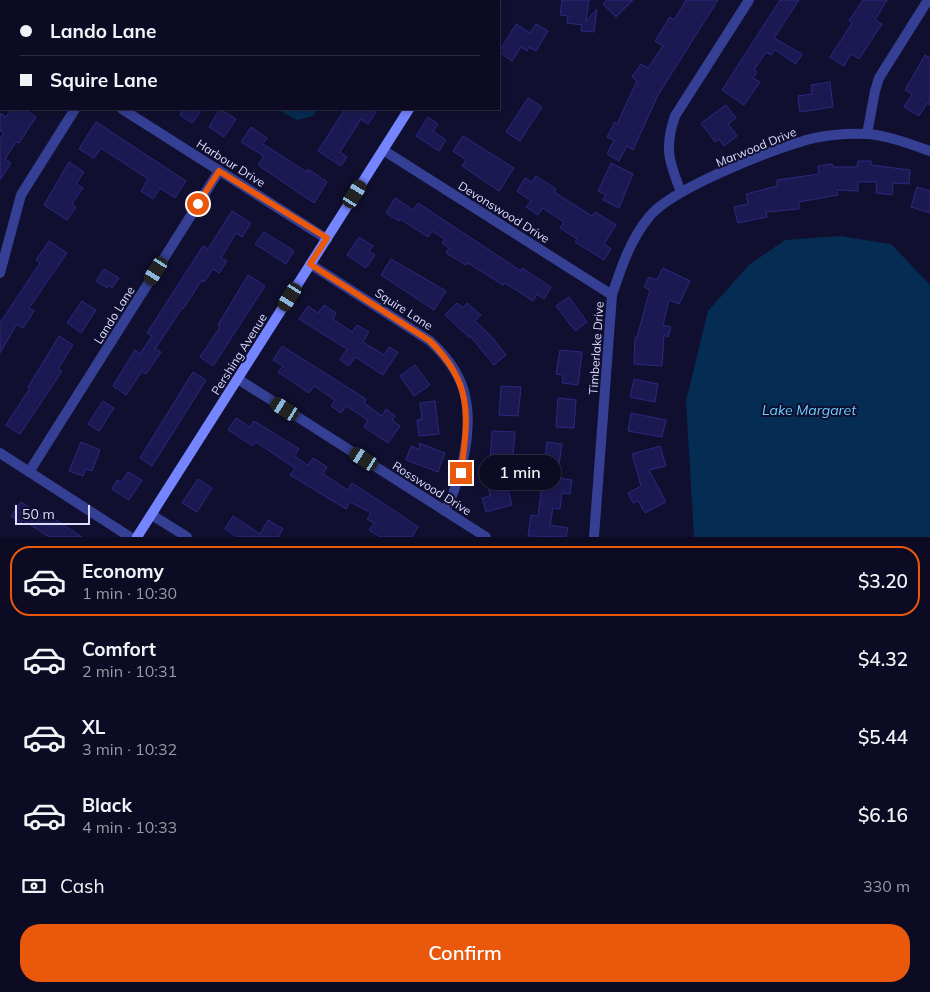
<!DOCTYPE html>
<meta charset="utf-8">
<style>
:root{--surface:#0c0b23;--page:#15142b;--text:#f1f3f6;--muted:#9a9ba6;--line:#2c2b41;--accent:#ea580c}
body{margin:0;font-family:Mulish,sans-serif;background:var(--page);color:var(--text);height:100vh;display:flex;flex-direction:column;font-size:19px;white-space:nowrap}
*{box-sizing:border-box;margin:0}
p{font-size:16px;color:var(--muted)}
.icon{flex:none;width:28px;height:28px;fill:none;stroke:currentColor;stroke-width:2;stroke-linecap:round;stroke-linejoin:round}
.map{position:relative;height:537px;overflow:hidden}
.details{display:flex;flex-direction:column;background:var(--surface);flex:1}
.details>*{flex:none}
.banner{position:absolute;left:0px;top:0px;width:500px;height:110px;box-shadow:0 2px 8px #0003,0 0 0 1px var(--line);display:grid;align-content:center;height:110px;padding:0 20px;background:var(--surface)}
.scale{position:absolute;left:15px;bottom:12px;width:75px;box-sizing:border-box;padding-left:5px;border:2px solid #dddeff;border-top:0;font-size:14px;line-height:18px;white-space:nowrap;color:#dddeff;-webkit-text-stroke:4px #100f2f;paint-order:stroke}
.end{position:absolute;width:22px;height:22px;margin:-11px;border:6px solid #ea580c;background:#fff;box-shadow:0 0 0 2px #fff}
.from{border-radius:50%}
.bubble{position:absolute;height:35px;border-radius:18px;background:var(--surface);box-shadow:0 2px 8px #0003,0 0 0 1px var(--line);font-size:16px;font-weight:600;line-height:35px;text-align:center}
.car{position:absolute;width:15px;height:30px;margin:-15px -8px;border-radius:6px;box-shadow:0 0 4px 1px #0007;background:linear-gradient(#222 24%,#8ab4d8 0 40%,#222 0 76%,#8ab4d8 0 86%,#222 0)}
.banner b{display:flex;align-items:center;gap:18px;height:48px;font-size:19px}
.banner b+b{border-top:1px solid var(--line)}
.banner i{width:12px;height:12px;background:var(--text)}
ul{padding:9px 0 0;list-style:none}
li{display:flex;align-items:center;gap:15px;height:70px;margin:0 10px 8px;padding:0 10px;border:2px solid transparent;border-radius:20px}
li div{flex:1}
li b{display:block;font-size:19px}
li em{font-style:normal;font-weight:600}
li.active{border-color:var(--accent)}
li>.icon{width:45px;height:45px;stroke-width:1.5}
.pay{display:flex;align-items:center;gap:12px;height:55px;padding:0 20px;font-size:19px}
.pay p{margin-inline-start:auto}
.primary-button{display:flex;gap:10px;margin-top:auto;padding:10px 20px}
.primary-button a{flex:1;height:58px;border-radius:20px;background:var(--accent);color:#fff;font-size:20px;font-weight:600;line-height:58px;text-align:center}
.map>svg:first-child{display:block}
.water{fill:#052c52}
.building{fill:#1c1952;stroke:#2c2881}
.lines{fill:none;stroke-linecap:round;stroke-linejoin:round}
.street{stroke:#353f93;stroke-width:10}
.secondary{stroke:#7485ff;stroke-width:10}
.route{stroke:#ea580c;stroke-width:6}
.labels{text-anchor:middle;dominant-baseline:central;stroke-width:4;stroke-linejoin:round;paint-order:stroke}
.street-label{font-size:12px;fill:#dddeff;stroke:#100f2f}
.water-label{font-size:14px;font-style:italic;fill:#6bd1ff;stroke:#100f2f}
</style>
<div class="map">
<svg width="930" height="537" viewBox="0 0 930 537">
<rect width="100%" height="100%" fill="#100f2f"/>
<!-- water -->
<g class="water">
<polygon points="0,0 168,0 170,1 1,1 0,77"/>
<polygon points="277,109 316,109 317,110 313,116 297,120"/>
<polygon points="840,236 891,244 930,285 930,537 694,537 686,401 708,311 749,265 785,240"/>
</g>
<!-- building -->
<g class="building">
<polygon points="562,0 589,0 586,21 597,9 594,32 581,31 582,25 567,23 568,16 560,15"/>
<polygon points="607,0 633,0 616,17 603,4"/>
<polygon points="686,0 718,0 658,95 633,150 627,146 619,161 607,154 614,140 607,137 615,122 617,124 637,81 632,77 641,64 648,68 663,46 655,41 670,17 674,20"/>
<polygon points="780,0 799,0 774,38 802,54 796,64 775,50 771,55 766,52 754,70 757,72 753,78 760,82 744,105 722,90"/>
<polygon points="863,0 887,0 875,20 882,24 859,59 851,54 844,66 830,57 852,23 849,21"/>
<polygon points="516,24 530,33 536,24 548,31 536,51 529,47 527,51 521,47 512,61 499,52"/>
<polygon points="925,55 930,58 930,105 927,103 919,116 904,107 912,94 905,90"/>
<polygon points="830,82 833,107 800,112 798,96 812,94 811,85"/>
<polygon points="528,98 542,107 520,141 506,132"/>
<polygon points="726,105 736,118 728,124 737,136 724,146 719,139 715,142 701,123"/>
<polygon points="11,109 24,109 36,117 19,143 16,142 5,159 11,163 0,180 0,139 4,133 0,131 0,113 6,117"/>
<polygon points="184,109 202,109 192,123 180,115"/>
<polygon points="220,109 236,119 224,137 209,127"/>
<polygon points="345,109 370,109 376,112 368,124 361,119 340,152 347,157 341,166 318,151"/>
<polygon points="428,117 438,124 433,131 446,140 439,151 416,136"/>
<polygon points="96,122 186,181 175,198 160,188 153,199 141,191 148,179 101,148 94,158 79,149"/>
<polygon points="251,127 267,138 263,144 307,172 308,169 327,182 314,203 258,165 264,156 241,142"/>
<polygon points="463,136 514,168 499,191 462,166 466,160 453,151"/>
<polygon points="858,161 871,161 871,165 910,170 909,184 893,183 892,195 876,193 877,182 858,182 858,191 837,190 838,195 799,202 799,209 766,212 767,217 738,223 734,207 748,204 746,194 777,186 777,180 819,174 818,166 832,164 833,167 857,167"/>
<polygon points="69,162 84,172 76,184 83,188 72,204 76,207 67,220 44,205"/>
<polygon points="611,163 633,174 619,208 603,200 606,195 598,191"/>
<polygon points="536,176 556,189 554,192 592,216 595,212 616,225 604,244 611,249 604,260 575,242 577,239 560,228 564,222 543,208 538,215 526,207 531,201 517,191 525,178 532,182"/>
<polygon points="917,187 930,191 930,213 911,207"/>
<polygon points="395,198 413,210 418,203 521,271 522,268 551,287 544,299 537,294 533,301 505,283 503,285 468,263 466,265 446,253 449,248 442,243 445,239 432,231 428,237 400,219 399,221 386,213"/>
<polygon points="232,211 251,223 242,237 236,233 221,258 227,261 219,273 213,269 204,282 202,280 183,309 182,308 155,349 161,352 146,374 142,371 126,395 113,386 135,350 140,354 152,336 147,333 203,246 208,249"/>
<polygon points="264,232 294,251 286,264 255,244"/>
<polygon points="359,237 373,246 369,251 375,255 366,268 347,255"/>
<polygon points="49,241 67,253 29,308 34,311 23,328 17,324 0,353 0,323 40,263 36,260"/>
<polygon points="391,259 446,291 434,310 381,275"/>
<polygon points="663,268 690,281 679,304 669,300 663,325 671,327 668,337 664,335 662,366 634,364 635,337 637,337 650,290 644,287 649,277 657,280"/>
<polygon points="104,269 119,278 112,288 108,285 107,288 96,281"/>
<polygon points="248,275 265,286 213,366 200,357 220,327 218,325"/>
<polygon points="569,297 587,322 575,331 556,306"/>
<polygon points="82,301 96,310 81,333 67,323"/>
<polygon points="457,303 463,308 467,303 481,315 475,321 491,336 506,355 494,365 471,337 470,338 445,315"/>
<polygon points="324,305 336,313 333,319 352,332 357,325 369,332 363,342 384,355 389,347 398,352 383,375 355,357 349,366 340,360 347,349 299,319 308,306 318,313"/>
<polygon points="59,336 73,345 58,369 62,371 20,434 6,425 30,388 28,387"/>
<polygon points="282,346 366,399 364,403 382,416 386,409 395,416 392,420 400,426 388,443 364,427 368,420 346,406 341,413 331,406 335,400 314,386 309,393 278,372 283,366 273,360"/>
<polygon points="560,350 582,352 578,385 562,383 563,375 556,374"/>
<polygon points="415,365 430,385 414,396 400,376"/>
<polygon points="193,372 206,380 152,466 140,458"/>
<polygon points="634,379 658,384 655,402 630,397"/>
<polygon points="501,386 521,387 518,416 499,415"/>
<polygon points="558,398 576,400 574,428 556,427"/>
<polygon points="103,401 114,408 99,431 88,424"/>
<polygon points="435,401 439,434 419,436 417,420 422,419 420,403"/>
<polygon points="631,413 666,420 662,437 628,431"/>
<polygon points="236,418 250,427 254,421 272,432 299,449 294,456 308,465 313,458 327,467 323,474 348,490 352,483 398,513 418,527 412,537 380,537 369,530 374,523 367,519 371,513 350,502 346,509 290,475 295,468 256,442 253,446 228,430"/>
<polygon points="492,431 515,432 513,455 505,455 505,463 490,462"/>
<polygon points="81,442 100,450 92,471 86,469 83,476 69,471"/>
<polygon points="547,442 562,444 557,478 572,480 570,494 562,493 560,509 553,508 550,525 568,528 566,537 528,536 531,515 538,516 542,484 548,484 550,469 544,465"/>
<polygon points="419,443 445,453 438,472 406,460 411,446 420,450"/>
<polygon points="660,446 666,466 649,470 666,502 645,513 638,501 633,503 628,493 641,486 632,454"/>
<polygon points="128,472 142,480 129,500 112,489 117,480 121,482"/>
<polygon points="504,475 512,505 486,512 482,498 490,496 487,479"/>
<polygon points="198,479 212,488 197,512 182,503"/>
<polygon points="21,502 43,516 45,513 82,537 49,537 23,520 21,523 11,516"/>
<polygon points="233,516 260,534 268,520 283,529 278,537 237,537 225,529"/>
</g>
<g class="lines">
<!-- street -->
<g class="street">
<polyline points="322,0 324,1"/>
<polyline points="122,109 327,239"/>
<polyline points="867,134 875,91 879,78 928,0"/>
<polyline points="383,150 612,295"/>
<path d="M681 192C669 162 664 148 675 116L749 0"/>
<path d="M310 264 430 341C444 354 457 370 463 388 475 425 462 478 445 511"/>
<polyline points="0,273 21,195 75,109"/>
<polyline points="238,379 486,537"/>
<polyline points="0,453 130,537"/>
<polyline points="29,472 219,171"/>
<polyline points="152,515 187,537"/>
<path d="M594 537 612 295C621 268 630 240 649 217 671 189 764 153 800 142 819 135 848 133 868 134 889 136 910 144 930 151"/>
</g>
<!-- secondary -->
<g class="secondary">
<polyline points="477,1 478,0"/>
<polyline points="137,537 409,109"/>
</g>
</g>
<g class="lines">
<!-- route -->
<path class="route" d="M198 204 219 171 327 238 310 264 430 341C474 384 468 417 461 473"/>
</g>
<g class="labels">
<!-- street labels -->
<g class="street-label">
<text transform="translate(756 147) rotate(-22)">Marwood Drive</text>
<text transform="translate(231 163) rotate(32)">Harbour Drive</text>
<text transform="translate(504 212) rotate(32)">Devonswood Drive</text>
<text transform="translate(404 309) rotate(33)">Squire Lane</text>
<text transform="translate(114 315) rotate(-58)">Lando Lane</text>
<text transform="translate(596 348) rotate(-86)">Timberlake Drive</text>
<text transform="translate(239 354) rotate(-58)">Pershing Avenue</text>
<text transform="translate(432 488) rotate(32)">Rosswood Drive</text>
</g>
<!-- water labels -->
<g class="water-label">
<text x="809" y="410">Lake Margaret</text>
</g>
</g>
</svg>
<div class="scale">50 m</div>
<i class="end from" style="left:198px;top:204px"></i>
<i class="end" style="left:461px;top:473px"></i>
<div class="bubble" style="left:479px;top:455px;width:82px">1 min</div>
<i class="car" style="left:355px;top:194px;rotate:32deg"></i>
<i class="car" style="left:156px;top:271px;rotate:212deg"></i>
<i class="car" style="left:290px;top:297px;rotate:212deg"></i>
<i class="car" style="left:285px;top:409px;rotate:302deg"></i>
<i class="car" style="left:364px;top:459px;rotate:302deg"></i>
<div class="banner">
<b><i class="from"></i>Lando Lane</b>
<b><i></i>Squire Lane</b>
</div>
</div>
<section class="details">
<ul>
<li class="active"><svg class="icon" aria-label="car" viewBox="0 0 24 24"><path d="M5 17H2v-5l4-1 3-4h7l3 4 3 1v5h-3M9 17h6M6 11h13"/><circle cx="7" cy="17" r="2"/><circle cx="17" cy="17" r="2"/></svg><div><b>Economy</b><p>1 min · 10:30</p></div><em>$3.20</em></li>
<li><svg class="icon" aria-label="car" viewBox="0 0 24 24"><path d="M5 17H2v-5l4-1 3-4h7l3 4 3 1v5h-3M9 17h6M6 11h13"/><circle cx="7" cy="17" r="2"/><circle cx="17" cy="17" r="2"/></svg><div><b>Comfort</b><p>2 min · 10:31</p></div><em>$4.32</em></li>
<li><svg class="icon" aria-label="car" viewBox="0 0 24 24"><path d="M5 17H2v-5l4-1 3-4h7l3 4 3 1v5h-3M9 17h6M6 11h13"/><circle cx="7" cy="17" r="2"/><circle cx="17" cy="17" r="2"/></svg><div><b>XL</b><p>3 min · 10:32</p></div><em>$5.44</em></li>
<li><svg class="icon" aria-label="car" viewBox="0 0 24 24"><path d="M5 17H2v-5l4-1 3-4h7l3 4 3 1v5h-3M9 17h6M6 11h13"/><circle cx="7" cy="17" r="2"/><circle cx="17" cy="17" r="2"/></svg><div><b>Black</b><p>4 min · 10:33</p></div><em>$6.16</em></li>
</ul>
<div class="pay"><svg class="icon" aria-label="cash" viewBox="0 0 24 24"><path d="M3 7h18v10H3z"/><circle cx="12" cy="12" r="2"/></svg>Cash<p>330 m</p></div>
<div class="primary-button"><a>Confirm</a></div>
</section>
